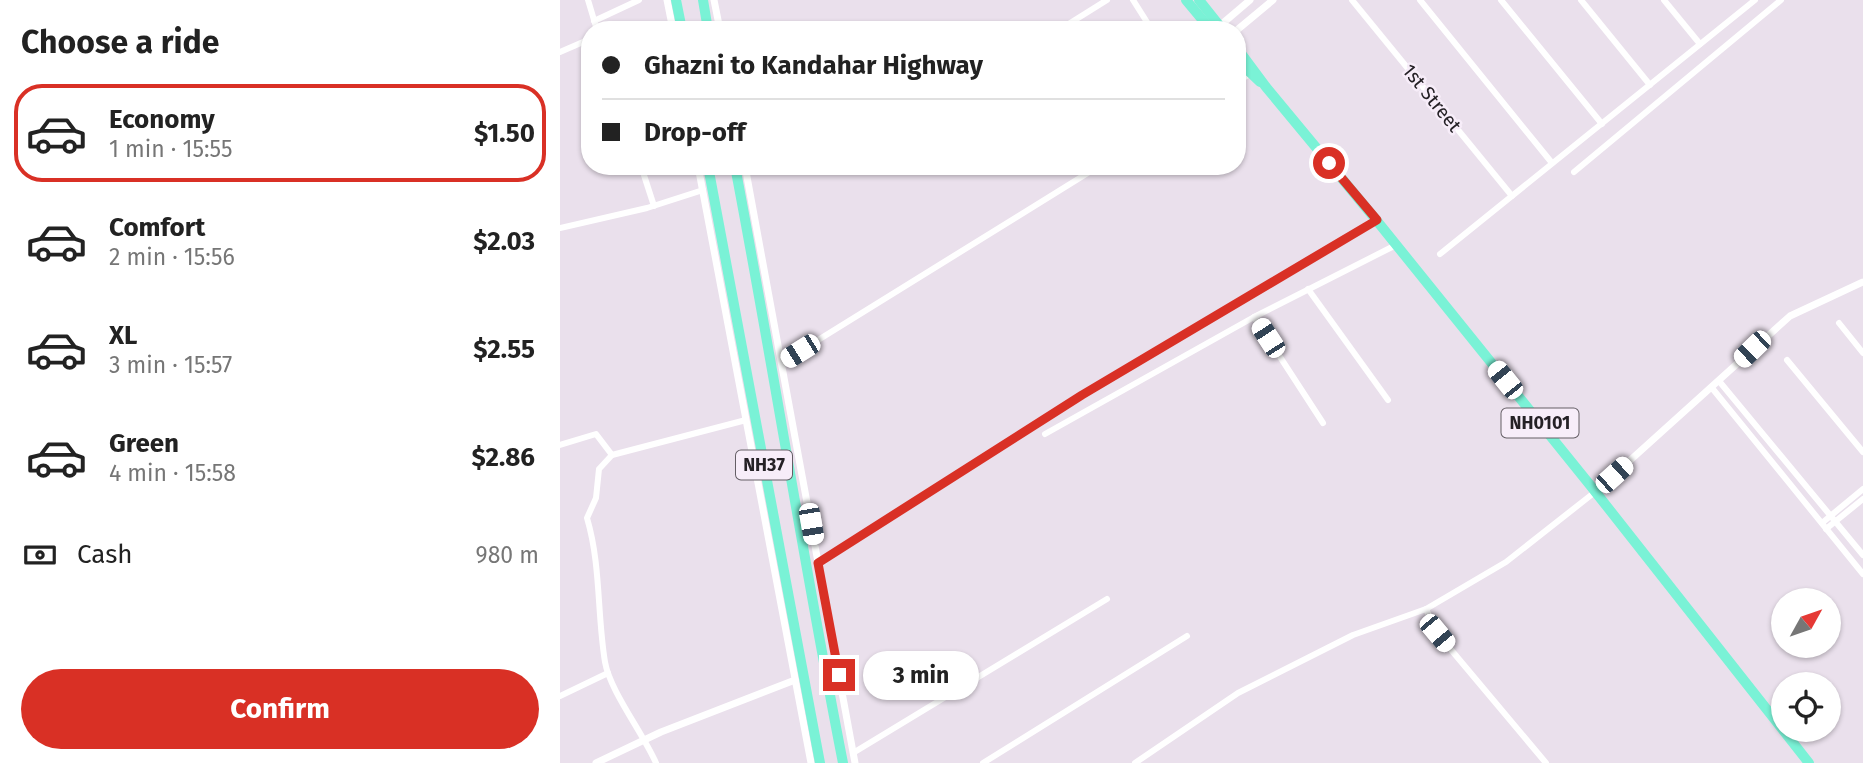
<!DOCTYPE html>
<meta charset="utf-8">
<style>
:root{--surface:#fff;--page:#f6f6f6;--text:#222;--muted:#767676;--line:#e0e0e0;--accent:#d93025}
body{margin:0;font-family:"Fira Sans",sans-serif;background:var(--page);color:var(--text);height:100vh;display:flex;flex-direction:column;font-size:26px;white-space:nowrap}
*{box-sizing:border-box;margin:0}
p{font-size:23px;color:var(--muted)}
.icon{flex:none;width:38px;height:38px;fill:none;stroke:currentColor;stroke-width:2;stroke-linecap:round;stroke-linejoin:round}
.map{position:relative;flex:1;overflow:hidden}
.panel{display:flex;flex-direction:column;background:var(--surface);width:560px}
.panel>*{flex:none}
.top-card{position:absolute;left:21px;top:21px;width:665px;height:154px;border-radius:28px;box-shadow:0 2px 5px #0004;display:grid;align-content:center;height:154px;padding:0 21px;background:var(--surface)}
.needle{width:46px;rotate:50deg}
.buttons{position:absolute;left:1211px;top:588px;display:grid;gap:14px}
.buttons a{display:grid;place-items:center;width:70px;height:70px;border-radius:50%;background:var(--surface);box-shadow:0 2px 5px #0004;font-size:35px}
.end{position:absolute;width:32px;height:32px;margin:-16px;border:9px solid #d93025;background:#fff;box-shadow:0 0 0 4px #fff}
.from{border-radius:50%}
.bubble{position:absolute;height:49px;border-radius:24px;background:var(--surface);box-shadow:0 2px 5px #0004;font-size:23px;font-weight:700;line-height:49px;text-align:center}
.car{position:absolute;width:21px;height:42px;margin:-21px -10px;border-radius:9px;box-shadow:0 0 5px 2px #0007;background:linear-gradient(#fff 24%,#345 0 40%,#fff 0 76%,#345 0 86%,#fff 0)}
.top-card b{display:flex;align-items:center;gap:24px;height:66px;font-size:26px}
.top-card b+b{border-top:2px solid var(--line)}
.top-card i{width:18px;height:18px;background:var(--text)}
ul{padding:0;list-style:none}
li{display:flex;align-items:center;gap:21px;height:98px;margin:0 14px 10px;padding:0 7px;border:4px solid transparent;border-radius:28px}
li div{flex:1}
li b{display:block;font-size:26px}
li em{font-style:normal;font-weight:700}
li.selected{border-color:var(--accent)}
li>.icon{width:63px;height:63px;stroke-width:1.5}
h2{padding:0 21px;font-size:32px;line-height:84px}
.pay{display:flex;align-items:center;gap:18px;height:77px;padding:0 21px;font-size:26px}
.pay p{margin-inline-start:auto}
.button{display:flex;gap:14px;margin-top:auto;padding:14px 21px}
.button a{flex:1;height:80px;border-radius:42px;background:var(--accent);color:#fff;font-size:28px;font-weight:700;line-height:80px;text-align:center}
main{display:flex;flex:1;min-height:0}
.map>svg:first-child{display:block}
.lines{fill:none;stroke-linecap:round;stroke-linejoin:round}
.minor{stroke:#fff;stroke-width:6}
.tertiary{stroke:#fff;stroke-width:7}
.trunk{stroke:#7af2d6;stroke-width:10}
.route{stroke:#d93025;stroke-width:9}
.labels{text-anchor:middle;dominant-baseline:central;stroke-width:5;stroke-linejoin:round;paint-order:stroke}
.shield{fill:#f7edf9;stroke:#645e65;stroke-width:2}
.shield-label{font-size:18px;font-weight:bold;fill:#252126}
.street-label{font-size:19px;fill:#252126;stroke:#f7edf9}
</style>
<main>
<section class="panel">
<h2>Choose a ride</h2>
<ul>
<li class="selected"><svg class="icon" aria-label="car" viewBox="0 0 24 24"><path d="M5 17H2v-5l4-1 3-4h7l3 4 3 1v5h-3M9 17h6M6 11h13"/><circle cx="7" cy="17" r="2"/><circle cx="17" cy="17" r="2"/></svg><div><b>Economy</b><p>1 min · 15:55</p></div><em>$1.50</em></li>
<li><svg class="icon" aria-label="car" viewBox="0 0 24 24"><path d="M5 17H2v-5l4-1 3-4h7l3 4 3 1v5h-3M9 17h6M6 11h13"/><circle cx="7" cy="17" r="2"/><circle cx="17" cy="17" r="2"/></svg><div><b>Comfort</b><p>2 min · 15:56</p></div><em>$2.03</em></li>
<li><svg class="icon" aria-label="car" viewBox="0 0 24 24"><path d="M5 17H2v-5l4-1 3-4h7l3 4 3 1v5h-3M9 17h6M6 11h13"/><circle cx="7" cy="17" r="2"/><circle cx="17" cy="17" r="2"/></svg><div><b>XL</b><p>3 min · 15:57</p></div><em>$2.55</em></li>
<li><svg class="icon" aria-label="car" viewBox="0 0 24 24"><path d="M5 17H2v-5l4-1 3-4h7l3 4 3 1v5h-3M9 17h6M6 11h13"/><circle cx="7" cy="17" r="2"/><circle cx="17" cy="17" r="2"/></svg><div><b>Green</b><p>4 min · 15:58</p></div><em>$2.86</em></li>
</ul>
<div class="pay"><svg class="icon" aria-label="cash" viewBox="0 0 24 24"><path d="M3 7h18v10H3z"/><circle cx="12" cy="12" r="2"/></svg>Cash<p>980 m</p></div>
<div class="button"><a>Confirm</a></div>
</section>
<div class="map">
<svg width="1303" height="763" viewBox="0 0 1303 763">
<rect width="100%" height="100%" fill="#eae0ec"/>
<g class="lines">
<!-- minor -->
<g class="minor">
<polyline points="28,0 37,30"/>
<polyline points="573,0 592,30"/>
<polyline points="792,0 952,196"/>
<polyline points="860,0 992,163"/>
<polyline points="941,0 1042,124"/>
<polyline points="1021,0 1090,85"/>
<polyline points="1104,0 1140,44"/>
<polyline points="34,21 79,0"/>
<polyline points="499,30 547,0"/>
<polyline points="0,52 30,39"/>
<polyline points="677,82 691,73"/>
<polyline points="81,166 94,206"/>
<polyline points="1014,172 1221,0"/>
<polyline points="0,228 87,208 143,190"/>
<polyline points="880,254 1195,0"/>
<polyline points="748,289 828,400"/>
<polyline points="694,317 763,423"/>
<polyline points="1279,323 1303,353"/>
<polyline points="1227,360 1303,452"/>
<polyline points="221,363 539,166"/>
<polyline points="1159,381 1303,555"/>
<polyline points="1152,388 1303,574"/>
<polyline points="485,434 694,317 836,245"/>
<polyline points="0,445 36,434 52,455 186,420"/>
<path d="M52 455 39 469 36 498 27 518C41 565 37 614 45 662 50 691 83 733 96 763"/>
<polyline points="1262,523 1303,489"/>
<polyline points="1266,529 1303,499"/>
<polyline points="258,563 522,395 817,221"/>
<polyline points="866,609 877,633 986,763"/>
<polyline points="0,696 48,673"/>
<polyline points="293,753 547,599"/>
<polyline points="423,763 627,636"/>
<polyline points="575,763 678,693 793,635 866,609 946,562 1035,492"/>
</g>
<!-- tertiary -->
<g class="tertiary">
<polyline points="107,0 113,30"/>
<polyline points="154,0 160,30"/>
<polyline points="656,29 690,0"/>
<polyline points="677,30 713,0"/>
<polyline points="138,166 251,763"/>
<polyline points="185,166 295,763"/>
<polyline points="1035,492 1230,316 1303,282"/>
<polyline points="36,763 101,732 235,680"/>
</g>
<!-- trunk -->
<g class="trunk">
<polyline points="116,0 122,30"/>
<polyline points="143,0 148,30"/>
<polyline points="626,0 651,30"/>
<polyline points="639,0 663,30"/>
<polyline points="677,48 706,87 817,221 1030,485 1249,763"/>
<polyline points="677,60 700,82"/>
<polyline points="148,166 260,763"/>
<path d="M175 166C213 365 244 565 283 763"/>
</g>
</g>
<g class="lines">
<!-- route -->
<polyline class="route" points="279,675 258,563 522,395 817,220 769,163"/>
</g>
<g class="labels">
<!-- shield labels -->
<g class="shield">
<rect x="941.5" y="408.5" width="77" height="29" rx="5"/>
<rect x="176" y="450.5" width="56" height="29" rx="5"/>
</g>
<g class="shield-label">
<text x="980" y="423">NH0101</text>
<text x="204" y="465">NH37</text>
</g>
<!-- street labels -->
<g class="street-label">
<text transform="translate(872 98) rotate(51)">1st Street</text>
</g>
</g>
</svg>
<div class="buttons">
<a><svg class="needle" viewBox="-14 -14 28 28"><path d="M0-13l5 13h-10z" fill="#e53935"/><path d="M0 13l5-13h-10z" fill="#767676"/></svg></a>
<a><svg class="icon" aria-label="locate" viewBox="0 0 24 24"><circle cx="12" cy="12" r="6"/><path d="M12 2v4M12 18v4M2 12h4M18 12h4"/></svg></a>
</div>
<i class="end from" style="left:769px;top:163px"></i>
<i class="end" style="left:279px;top:675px"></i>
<div class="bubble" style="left:303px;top:651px;width:116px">3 min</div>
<i class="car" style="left:708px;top:338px;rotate:327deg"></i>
<i class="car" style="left:1192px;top:349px;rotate:226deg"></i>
<i class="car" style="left:240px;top:351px;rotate:238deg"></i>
<i class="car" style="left:945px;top:380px;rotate:321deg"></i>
<i class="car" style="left:1054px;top:475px;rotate:48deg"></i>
<i class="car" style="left:251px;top:524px;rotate:170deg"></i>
<i class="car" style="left:877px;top:633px;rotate:140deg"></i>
<div class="top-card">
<b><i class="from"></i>Ghazni to Kandahar Highway</b>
<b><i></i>Drop-off</b>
</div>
</div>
</main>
